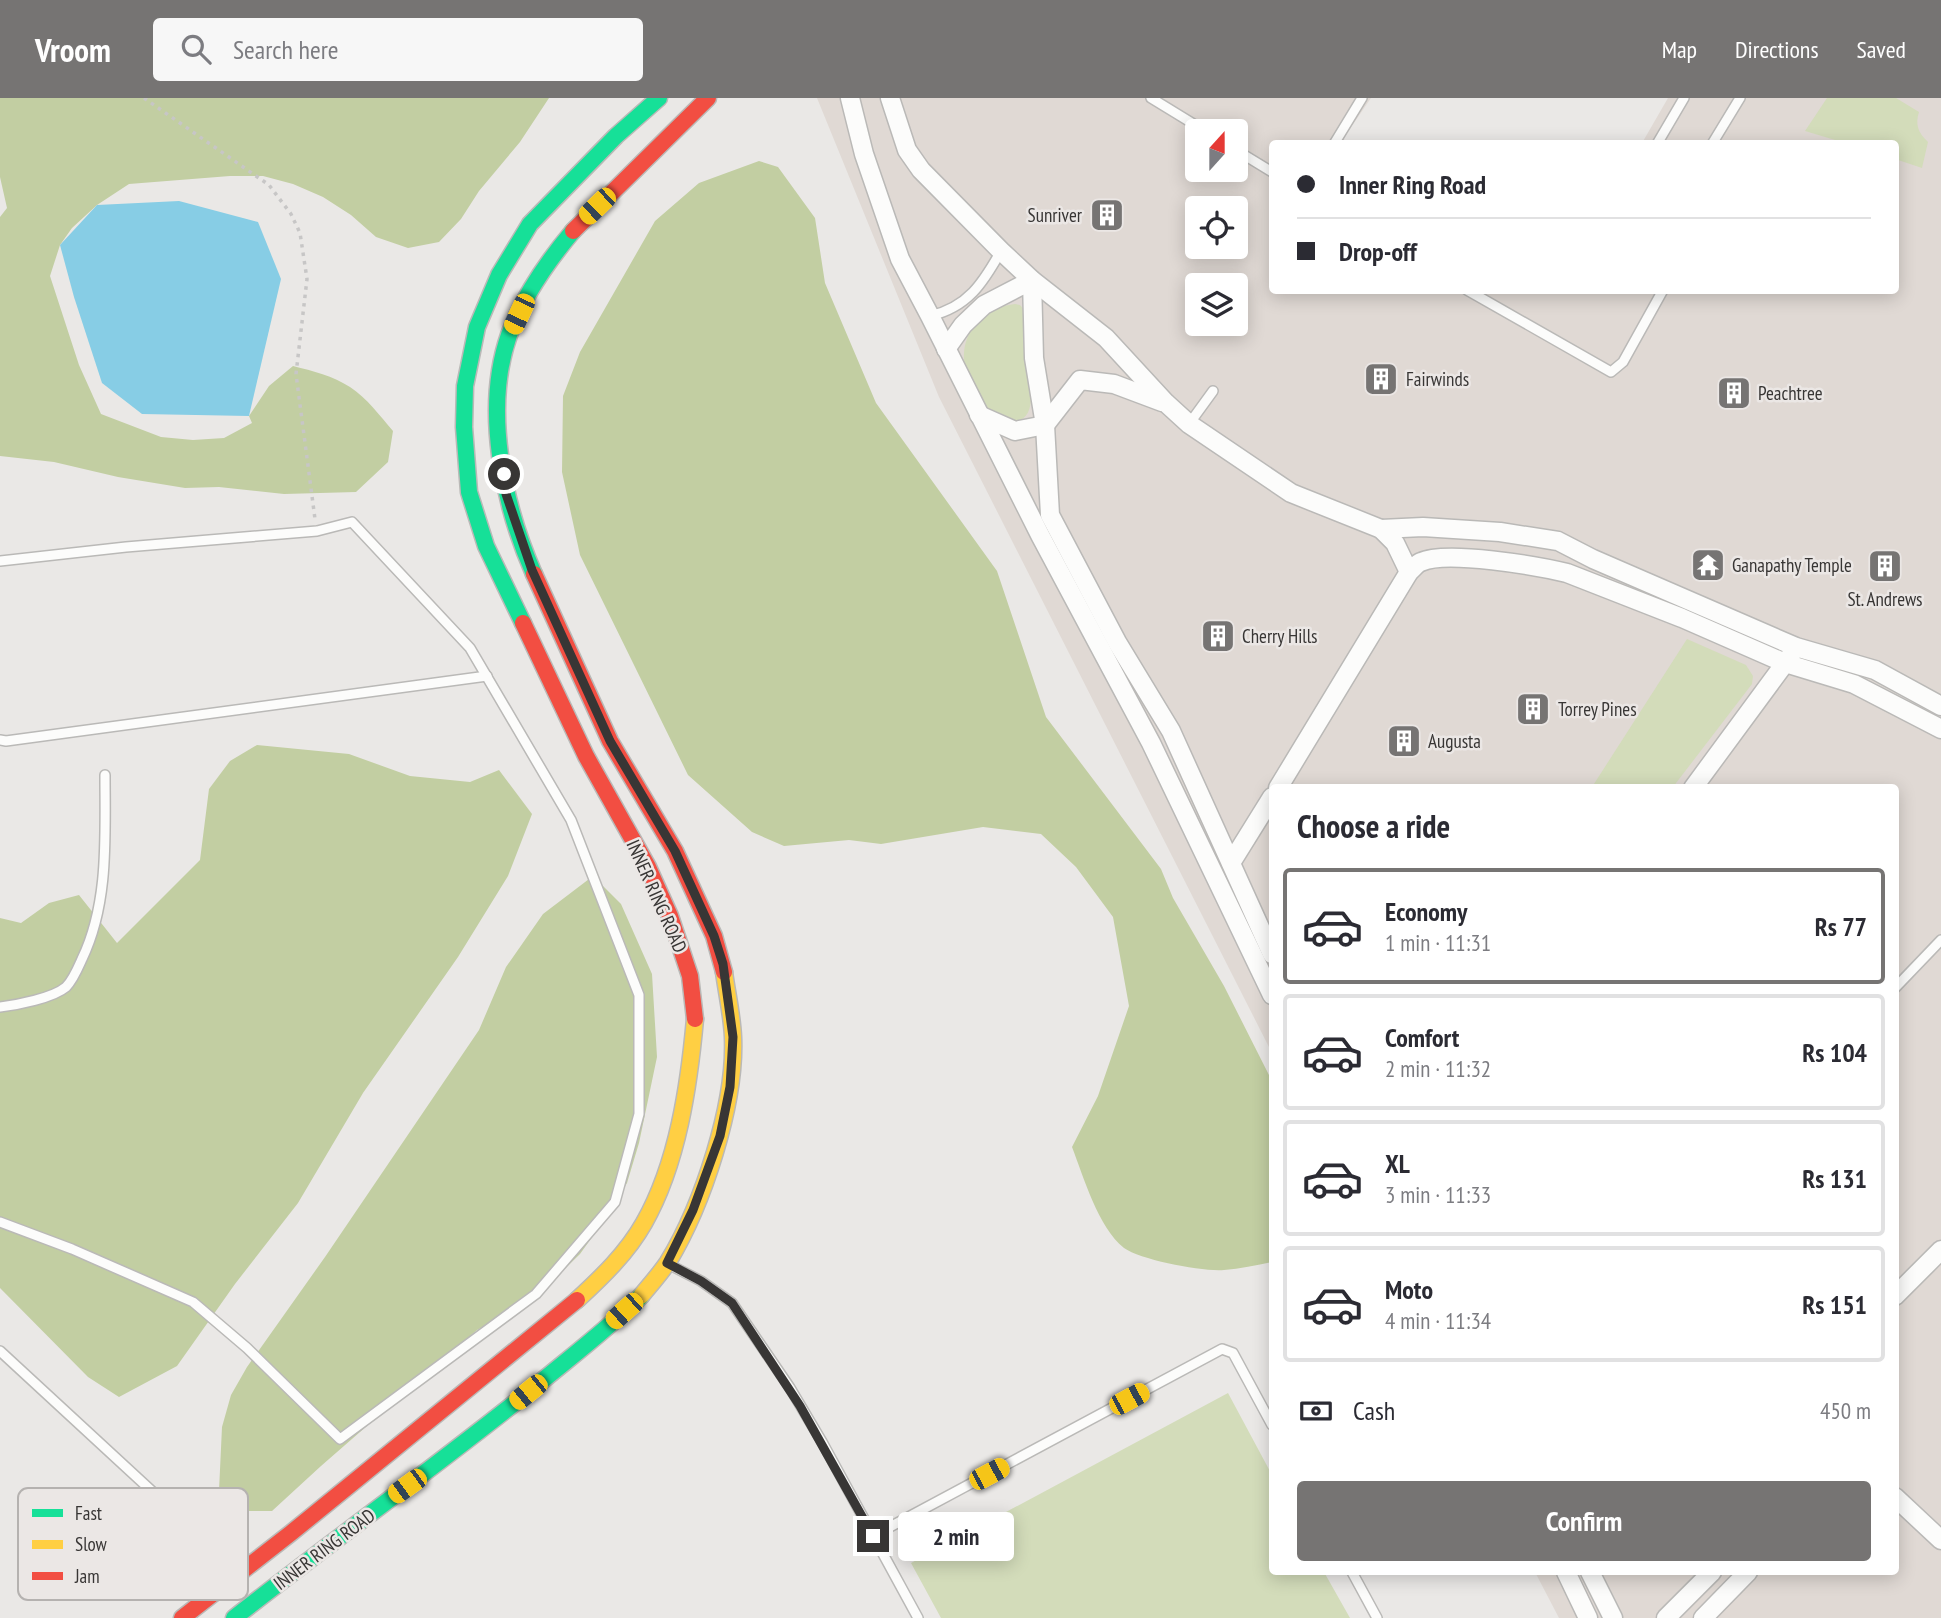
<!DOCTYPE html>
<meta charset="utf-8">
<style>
:root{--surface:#fff;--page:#f7f7f7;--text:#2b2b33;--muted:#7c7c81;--line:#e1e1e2;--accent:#767473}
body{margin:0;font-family:"PT Sans Narrow",sans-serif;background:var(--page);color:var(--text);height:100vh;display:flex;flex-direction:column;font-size:26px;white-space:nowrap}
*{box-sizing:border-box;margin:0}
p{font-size:23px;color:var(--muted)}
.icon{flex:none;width:38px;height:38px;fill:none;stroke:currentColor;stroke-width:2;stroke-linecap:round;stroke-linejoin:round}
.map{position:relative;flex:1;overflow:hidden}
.side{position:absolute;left:1269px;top:686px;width:630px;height:791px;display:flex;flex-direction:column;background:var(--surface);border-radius:7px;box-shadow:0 4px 18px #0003}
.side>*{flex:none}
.banner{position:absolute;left:1269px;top:42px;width:630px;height:154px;border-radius:7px;box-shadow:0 4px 18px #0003;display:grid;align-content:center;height:154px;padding:0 28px;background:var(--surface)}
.needle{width:46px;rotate:21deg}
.fabs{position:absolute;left:1185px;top:21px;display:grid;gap:14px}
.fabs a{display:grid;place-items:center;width:63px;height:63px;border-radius:7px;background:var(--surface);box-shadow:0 4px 18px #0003;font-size:35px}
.end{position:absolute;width:32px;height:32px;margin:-16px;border:9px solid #383635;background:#fff;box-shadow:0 0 0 4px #fff}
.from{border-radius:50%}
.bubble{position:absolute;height:49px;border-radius:7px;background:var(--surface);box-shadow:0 4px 18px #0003;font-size:23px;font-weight:600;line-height:49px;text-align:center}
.car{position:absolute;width:21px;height:42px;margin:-21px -10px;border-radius:9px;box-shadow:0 0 5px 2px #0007;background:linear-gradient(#f5c518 24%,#345 0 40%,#f5c518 0 76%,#345 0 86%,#f5c518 0)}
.banner b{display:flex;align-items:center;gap:24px;height:66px;font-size:26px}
.banner b+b{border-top:2px solid var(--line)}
.banner i{width:18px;height:18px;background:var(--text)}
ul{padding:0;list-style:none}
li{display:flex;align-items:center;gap:21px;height:116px;margin:0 14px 10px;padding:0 14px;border:4px solid var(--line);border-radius:7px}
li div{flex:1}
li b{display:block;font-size:26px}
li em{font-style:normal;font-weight:600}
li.current{border-color:var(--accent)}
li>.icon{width:63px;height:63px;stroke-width:1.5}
h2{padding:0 28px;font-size:32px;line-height:84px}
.pay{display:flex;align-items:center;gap:18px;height:77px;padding:0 28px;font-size:26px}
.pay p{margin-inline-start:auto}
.cta{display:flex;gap:14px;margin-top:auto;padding:14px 28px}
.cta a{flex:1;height:80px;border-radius:7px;background:var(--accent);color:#fff;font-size:28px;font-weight:600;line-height:80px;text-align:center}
header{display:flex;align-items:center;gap:42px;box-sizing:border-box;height:98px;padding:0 35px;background:var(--accent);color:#fff}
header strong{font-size:33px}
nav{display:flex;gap:38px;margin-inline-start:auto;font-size:24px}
.search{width:490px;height:63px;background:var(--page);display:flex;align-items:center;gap:18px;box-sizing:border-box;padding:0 24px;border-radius:7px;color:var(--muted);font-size:26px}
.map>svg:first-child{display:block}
.built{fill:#e0d9d4;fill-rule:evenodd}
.green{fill:#d3dcba}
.forest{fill:#c2cea2}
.water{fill:#87cde5}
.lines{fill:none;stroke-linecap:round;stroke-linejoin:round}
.lane-casing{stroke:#bab9b7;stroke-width:12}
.street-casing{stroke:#bab9b7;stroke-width:21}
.fast-casing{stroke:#bab9b7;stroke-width:19}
.slow-casing{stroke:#bab9b7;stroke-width:19}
.jam-casing{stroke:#bab9b7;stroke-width:19}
.path{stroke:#c7c6c6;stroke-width:3.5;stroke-dasharray:3.5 5;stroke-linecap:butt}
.lane{stroke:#fcfcfb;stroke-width:9}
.street{stroke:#fcfcfb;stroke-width:18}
.fast{stroke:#16e098;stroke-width:16}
.slow{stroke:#ffcf43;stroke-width:16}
.jam{stroke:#f24e42;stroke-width:16}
.route{stroke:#383635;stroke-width:9}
.labels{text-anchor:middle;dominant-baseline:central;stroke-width:5;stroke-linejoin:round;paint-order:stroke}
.poi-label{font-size:19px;fill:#383635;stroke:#ebe7e5;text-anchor:start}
.street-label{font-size:19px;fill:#383635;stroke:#ebe7e5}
.key{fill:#ebe7e5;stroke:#b5b2b0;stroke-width:2}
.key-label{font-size:19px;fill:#383635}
</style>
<header>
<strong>Vroom</strong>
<div class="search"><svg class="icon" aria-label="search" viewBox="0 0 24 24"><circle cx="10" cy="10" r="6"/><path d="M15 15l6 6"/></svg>Search here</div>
<nav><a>Map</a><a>Directions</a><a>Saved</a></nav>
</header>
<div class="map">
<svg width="1941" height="1520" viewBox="0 0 1941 1520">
<rect width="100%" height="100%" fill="#eae8e6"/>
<!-- built -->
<path class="built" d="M817 0H1371L1343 41 1350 45 1272 46V192H1895V46L1642 45 1668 0H1941V1520H1559L1535 1474H1895V690H1272V955L939 299ZM1197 33H1236V72H1197ZM1197 110H1236V149H1197ZM1197 187H1236V226H1197Z"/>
<!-- green -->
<g class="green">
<path d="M1827 0H1896L1919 14C1915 26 1918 35 1928 44L1922 70 1895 61V46L1845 45 1805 33Z"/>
<path d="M1015 206 1020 207 1027 215 1031 302C1027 360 935 285 973 229 984 214 998 208 1015 206Z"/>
<polygon points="1687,541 1746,567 1753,578 1752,586 1673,689 1592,689"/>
<polygon points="1228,1295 1272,1377 1272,1474 1324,1474 1350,1520 941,1520 911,1465"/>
</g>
<!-- forest -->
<g class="forest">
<path d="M0 0H549L520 44 479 93 461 121 439 144 408 150 376 139 351 117 323 99 293 86 263 78H230L129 86 97 107 72 130 60 147 50 178 79 267 101 316 161 339 193 342 224 340 252 325 249 318 269 288 293 268C313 273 333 278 350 289 367 300 380 318 393 333L388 364 356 394 284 396 219 389 185 390 118 379 54 364 0 358V119L7 110 0 79Z"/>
<path d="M759 63 778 69 815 120 825 185 876 305 997 473 1046 619 1161 771 1173 800 1224 888 1272 983V1164C1256 1167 1240 1171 1224 1172 1203 1174 1141 1162 1124 1150 1098 1129 1084 1080 1072 1049L1098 998 1129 908 1113 819 1076 769 1041 736 983 729 881 746 849 742 784 748 752 734 688 677 580 457 562 374 563 298 580 254 655 123 699 85Z"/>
<polygon points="257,647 349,656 410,678 470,684 499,672 532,716 508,778 458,859 363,995 298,1105 235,1186 177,1268 119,1299 88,1279 0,1190 0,820 21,825 49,805 79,797 117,845 200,762 209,691 230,663"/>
<polygon points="593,778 621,806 652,876 657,959 639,1045 627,1085 608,1117 580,1156 533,1202 477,1232 321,1368 272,1413 248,1413 219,1393 222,1329 231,1297 247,1269 325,1159 479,932 506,869 543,816"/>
</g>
<!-- water -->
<polygon class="water" points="179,103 258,124 281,181 249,318 142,316 102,285 74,199 60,147 97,107"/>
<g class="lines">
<!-- lane casing -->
<g class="lane-casing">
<g id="lane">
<polyline points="1151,0 1205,33"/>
<polyline points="1334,46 1362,0"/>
<polyline points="1657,46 1684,0"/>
<polyline points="1712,46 1740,0"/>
<polyline points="1236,52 1272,74"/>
<polyline points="1467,192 1611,274 1623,264 1663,192"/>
<path d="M930 218C968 209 983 185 1001 153"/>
<polyline points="1189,326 1213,293"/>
<polyline points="0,463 126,449 317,433 352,424 470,550 571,722 639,897 639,1016 615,1104 536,1196 340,1341 247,1250 193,1204 72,1151 0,1124"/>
<polyline points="0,642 6,643 487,578"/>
<polyline points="1895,890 1941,842"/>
<path d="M0 909C17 907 53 900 66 889 73 882 78 870 82 861 109 805 105 739 105 677"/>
<polyline points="670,1167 701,1183 732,1205 790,1290 822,1344 918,1520"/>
<polyline points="0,1253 207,1444"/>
<polyline points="873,1438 1222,1251 1233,1255 1272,1327"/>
<polyline points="1352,1474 1377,1520"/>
</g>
</g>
<!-- street casing -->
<g class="street-casing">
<g id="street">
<polyline points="850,0 864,56 900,161 930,218 1040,437 1151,645 1272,897"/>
<polyline points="890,0 907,52 921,72 1001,153 1032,182 1106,240 1166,305 1189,326 1291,395 1381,431 1395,445 1409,474"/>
<polyline points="946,251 963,227 984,207 1032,182 1034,260 1045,327 1050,417 1117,544 1171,633 1272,856"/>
<polyline points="979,317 1015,333 1045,327 1080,282 1114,286 1162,304"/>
<polyline points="1381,431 1423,429 1500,434 1558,443 1593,461 1796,549 1875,572 1941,608"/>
<path d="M1278 690 1409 474C1413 471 1417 465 1421 464 1446 452 1538 468 1567 475L1682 520 1785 565 1854 586 1941 631"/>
<polyline points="1693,690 1791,557"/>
<polyline points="1231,765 1272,699"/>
<polyline points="1895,1198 1941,1152"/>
<polyline points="1895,1399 1941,1442"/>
<polyline points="1566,1474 1588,1520"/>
<polyline points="1590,1474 1613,1520"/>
<polyline points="1666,1520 1712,1474"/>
<polyline points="1703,1520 1748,1474"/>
</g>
</g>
<!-- fast casing -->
<g class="fast-casing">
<g id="fast">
<path d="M534 476C503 406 483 311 509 237 523 198 547 164 573 133"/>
<polyline points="523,525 486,448 469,394 464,329 465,288 477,229 499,177 530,126 616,38 659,0"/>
<path d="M234 1520C332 1443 434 1370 531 1292 568 1261 607 1232 641 1198"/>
</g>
</g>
<!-- slow casing -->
<g class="slow-casing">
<g id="slow">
<path d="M641 1198C650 1187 660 1176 668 1164 703 1106 736 1006 733 939 732 917 727 896 724 874"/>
<path d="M577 1202C602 1179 627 1155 644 1125 678 1065 689 987 695 921"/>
</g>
</g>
<!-- jam casing -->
<g class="jam-casing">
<g id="jam">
<polyline points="573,133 708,0"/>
<polyline points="534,476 610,643 675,753 714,838 724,874"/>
<polyline points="523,525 586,658 648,769 670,818 690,878 695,921"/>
<polyline points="182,1520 291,1435 577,1202"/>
</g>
</g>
<!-- path -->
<polyline class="path" points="144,0 269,87 291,116 300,135 307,181 296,276 315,421"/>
<!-- lane -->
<use href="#lane" class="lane"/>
<!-- street -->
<use href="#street" class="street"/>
<!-- fast -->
<use href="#fast" class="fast"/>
<!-- slow -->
<use href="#slow" class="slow"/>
<!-- jam -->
<use href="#jam" class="jam"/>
</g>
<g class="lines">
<!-- route -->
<polyline class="route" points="504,376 506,396 532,472 610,643 675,753 714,838 723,866 733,939 730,989 720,1038 693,1112 667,1165 701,1183 732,1205 800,1308 873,1438"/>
</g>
<!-- icons -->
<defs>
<g id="building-square" transform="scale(1.75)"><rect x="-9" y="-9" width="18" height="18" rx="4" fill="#767473" stroke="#ebe7e5"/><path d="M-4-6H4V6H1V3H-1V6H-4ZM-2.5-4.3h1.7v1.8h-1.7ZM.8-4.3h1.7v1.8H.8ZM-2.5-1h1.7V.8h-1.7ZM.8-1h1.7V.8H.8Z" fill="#fff"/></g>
<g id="temple-square" transform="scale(1.75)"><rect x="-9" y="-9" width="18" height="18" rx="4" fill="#767473" stroke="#ebe7e5"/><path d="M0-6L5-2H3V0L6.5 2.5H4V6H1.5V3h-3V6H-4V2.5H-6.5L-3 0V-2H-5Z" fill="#fff"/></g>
</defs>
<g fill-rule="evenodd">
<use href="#building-square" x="1107" y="117"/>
<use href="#building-square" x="1381" y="281"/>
<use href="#building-square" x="1734" y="295"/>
<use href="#temple-square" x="1708" y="467"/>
<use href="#building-square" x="1885" y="468"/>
<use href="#building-square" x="1218" y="538"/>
<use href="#building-square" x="1533" y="611"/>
<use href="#building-square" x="1404" y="643"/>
</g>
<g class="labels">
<!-- poi labels -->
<g class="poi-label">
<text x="1082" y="117" text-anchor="end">Sunriver</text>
<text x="1406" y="281">Fairwinds</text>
<text x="1758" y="295">Peachtree</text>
<text x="1732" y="467">Ganapathy Temple</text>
<text x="1885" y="501" text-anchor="middle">St. Andrews</text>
<text x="1242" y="538">Cherry Hills</text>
<text x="1558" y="611">Torrey Pines</text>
<text x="1428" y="643">Augusta</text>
</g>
<!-- street labels -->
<g class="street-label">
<text transform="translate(657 798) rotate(66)">INNER RING ROAD</text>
<text transform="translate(324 1451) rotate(-37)">INNER RING ROAD</text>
</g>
</g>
<!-- legend -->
<rect x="18" y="1390" width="230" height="112" rx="10" class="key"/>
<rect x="32" y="1411" width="31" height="8" fill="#16e098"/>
<rect x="32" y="1442" width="31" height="9" fill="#ffcf43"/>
<rect x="32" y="1474" width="31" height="8" fill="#f24e42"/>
<g class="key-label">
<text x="75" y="1422">Fast</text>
<text x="75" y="1453">Slow</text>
<text x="75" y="1485">Jam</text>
</g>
</svg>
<div class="fabs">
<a><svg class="needle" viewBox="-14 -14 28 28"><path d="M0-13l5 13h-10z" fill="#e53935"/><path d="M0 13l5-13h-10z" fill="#7c7c81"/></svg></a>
<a><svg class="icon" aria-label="locate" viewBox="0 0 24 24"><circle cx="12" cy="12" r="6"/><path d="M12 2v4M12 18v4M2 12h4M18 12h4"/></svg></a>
<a><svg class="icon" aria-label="layers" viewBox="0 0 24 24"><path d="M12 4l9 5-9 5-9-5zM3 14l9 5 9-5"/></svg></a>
</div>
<i class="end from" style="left:504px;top:376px"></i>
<i class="end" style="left:873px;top:1438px"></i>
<div class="bubble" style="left:898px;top:1414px;width:116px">2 min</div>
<i class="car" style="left:597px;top:108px;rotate:226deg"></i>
<i class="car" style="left:519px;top:216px;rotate:205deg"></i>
<i class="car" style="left:624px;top:1213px;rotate:228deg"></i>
<i class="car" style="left:528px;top:1294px;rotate:231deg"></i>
<i class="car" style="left:1129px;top:1301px;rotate:62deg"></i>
<i class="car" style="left:989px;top:1376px;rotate:62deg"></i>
<i class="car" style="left:407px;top:1388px;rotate:234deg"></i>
<div class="banner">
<b><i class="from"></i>Inner Ring Road</b>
<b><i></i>Drop-off</b>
</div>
<section class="side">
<h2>Choose a ride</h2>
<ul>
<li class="current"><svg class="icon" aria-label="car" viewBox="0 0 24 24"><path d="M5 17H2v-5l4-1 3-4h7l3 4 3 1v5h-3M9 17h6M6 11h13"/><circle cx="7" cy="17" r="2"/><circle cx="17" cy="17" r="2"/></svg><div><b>Economy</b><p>1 min · 11:31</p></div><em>Rs 77</em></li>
<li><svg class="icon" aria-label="car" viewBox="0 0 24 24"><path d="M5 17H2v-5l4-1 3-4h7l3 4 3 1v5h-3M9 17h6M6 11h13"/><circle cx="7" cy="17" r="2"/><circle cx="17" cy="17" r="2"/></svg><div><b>Comfort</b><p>2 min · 11:32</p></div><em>Rs 104</em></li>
<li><svg class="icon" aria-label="car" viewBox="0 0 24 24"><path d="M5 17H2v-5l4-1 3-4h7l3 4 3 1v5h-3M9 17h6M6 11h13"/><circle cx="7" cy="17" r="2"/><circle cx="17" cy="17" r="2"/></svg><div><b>XL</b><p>3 min · 11:33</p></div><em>Rs 131</em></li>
<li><svg class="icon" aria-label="car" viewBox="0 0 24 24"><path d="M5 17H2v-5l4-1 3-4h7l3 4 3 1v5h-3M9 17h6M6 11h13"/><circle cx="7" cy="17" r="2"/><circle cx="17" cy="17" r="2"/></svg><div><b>Moto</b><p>4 min · 11:34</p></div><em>Rs 151</em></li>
</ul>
<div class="pay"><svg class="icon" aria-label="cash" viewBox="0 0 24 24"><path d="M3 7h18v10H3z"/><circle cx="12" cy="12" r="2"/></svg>Cash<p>450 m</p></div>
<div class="cta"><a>Confirm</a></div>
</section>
</div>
